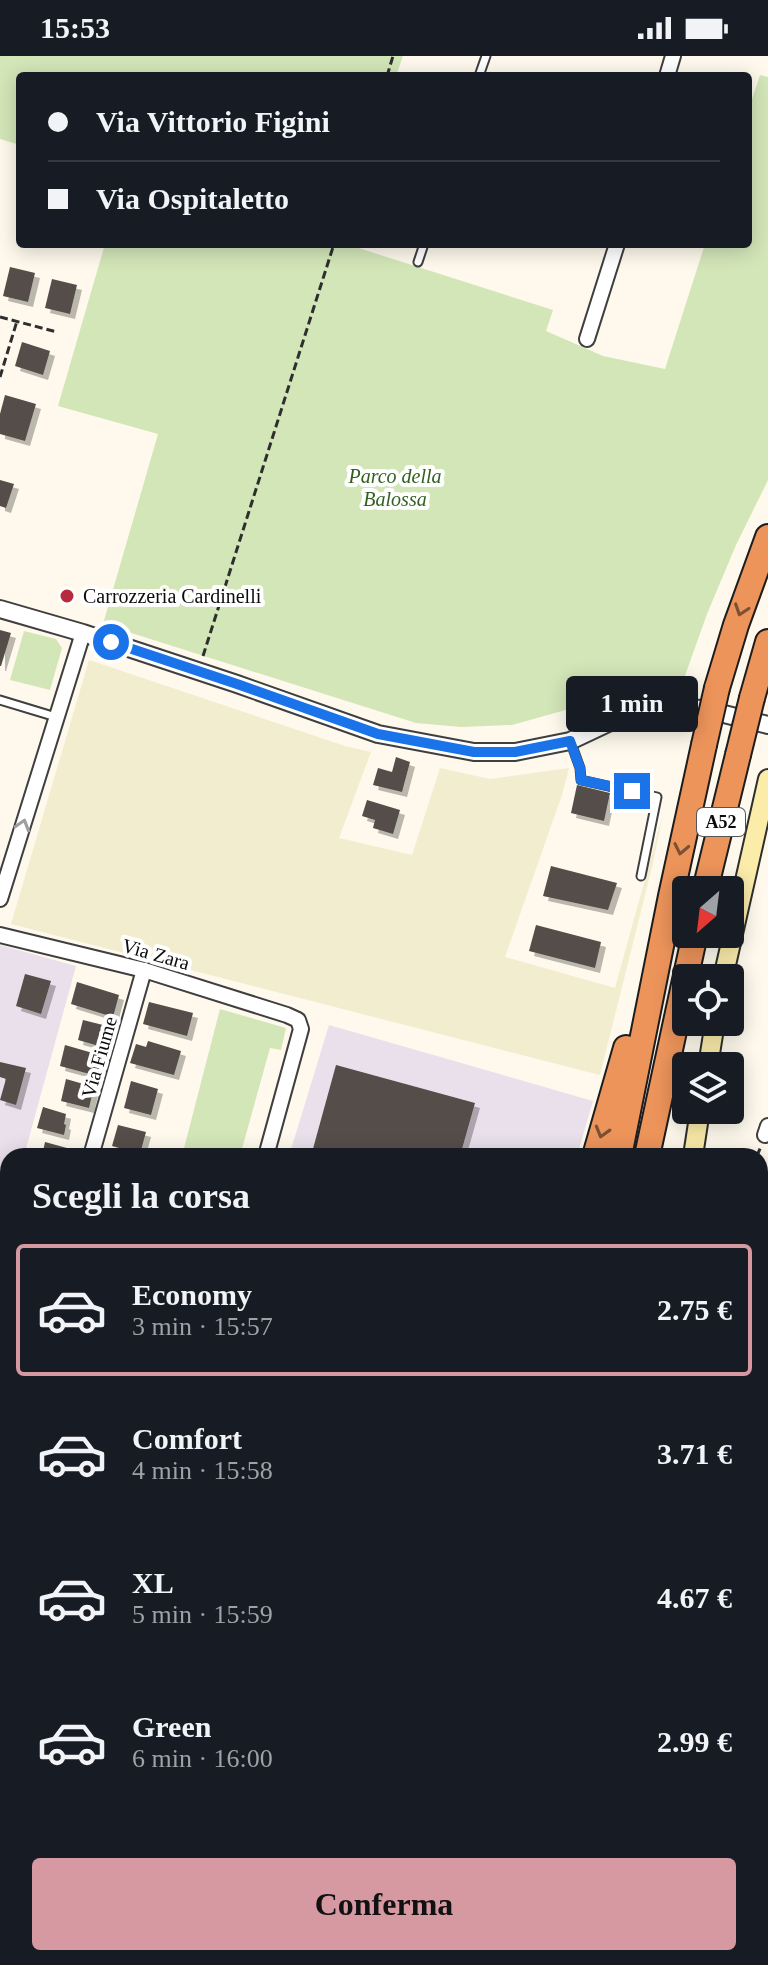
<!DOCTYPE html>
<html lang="it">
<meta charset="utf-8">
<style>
:root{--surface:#171b24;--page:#242831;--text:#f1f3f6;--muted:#9ea1a6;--line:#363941;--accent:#d699a2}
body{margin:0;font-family:"Times New Roman",serif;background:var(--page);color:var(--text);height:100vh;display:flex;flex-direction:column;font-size:30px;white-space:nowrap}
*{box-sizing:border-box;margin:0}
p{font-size:26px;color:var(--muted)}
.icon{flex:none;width:44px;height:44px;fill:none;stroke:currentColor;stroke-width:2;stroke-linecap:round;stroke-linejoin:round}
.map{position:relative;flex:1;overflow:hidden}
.drawer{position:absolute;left:0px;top:1092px;width:768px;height:818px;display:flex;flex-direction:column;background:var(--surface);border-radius:24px 24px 0 0;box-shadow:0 4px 20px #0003}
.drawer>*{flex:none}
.guide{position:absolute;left:16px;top:16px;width:736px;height:176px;border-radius:8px;box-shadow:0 4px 20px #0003;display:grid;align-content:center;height:176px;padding:0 32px;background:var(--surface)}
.needle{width:52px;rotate:208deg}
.buttons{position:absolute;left:672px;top:820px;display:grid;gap:16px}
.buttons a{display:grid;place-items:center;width:72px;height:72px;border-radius:8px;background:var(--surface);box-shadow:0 4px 20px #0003;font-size:40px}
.end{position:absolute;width:36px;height:36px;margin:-18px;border:10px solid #1a73e8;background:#fff;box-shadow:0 0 0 4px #fff}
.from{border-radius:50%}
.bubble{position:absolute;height:56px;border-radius:8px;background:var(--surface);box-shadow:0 4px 20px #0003;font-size:26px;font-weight:700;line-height:56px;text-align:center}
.guide b{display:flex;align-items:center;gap:28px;height:76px;font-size:30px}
.guide b+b{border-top:2px solid var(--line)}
.guide i{width:20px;height:20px;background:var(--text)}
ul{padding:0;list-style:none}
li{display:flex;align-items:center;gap:24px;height:132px;margin:0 16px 12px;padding:0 16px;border:4px solid transparent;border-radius:8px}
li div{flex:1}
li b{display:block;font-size:30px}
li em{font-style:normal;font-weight:700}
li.current{border-color:var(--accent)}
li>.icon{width:72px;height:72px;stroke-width:1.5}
h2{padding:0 32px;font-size:36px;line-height:96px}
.cta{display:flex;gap:16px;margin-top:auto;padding:16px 32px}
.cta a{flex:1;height:92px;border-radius:8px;background:var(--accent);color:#111;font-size:32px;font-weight:700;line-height:92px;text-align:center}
.status{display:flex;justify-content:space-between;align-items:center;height:56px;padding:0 40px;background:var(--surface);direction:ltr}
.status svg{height:22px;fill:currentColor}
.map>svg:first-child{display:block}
.industrial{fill:#e9e0eb}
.farmland{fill:#f2edce}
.green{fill:#d3e6b8}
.building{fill:#544d49;filter:url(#shadow)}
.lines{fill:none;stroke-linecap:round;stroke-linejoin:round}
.service-casing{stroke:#3f3f3f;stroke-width:11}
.minor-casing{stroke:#3f3f3f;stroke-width:18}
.tertiary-casing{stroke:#3f3f3f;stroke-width:20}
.secondary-casing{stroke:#2e2e2e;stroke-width:22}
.motorway-casing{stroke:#1d1d1d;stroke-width:28}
.path{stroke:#2e2e2e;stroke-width:3;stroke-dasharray:8 4;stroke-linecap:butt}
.service{stroke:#fff;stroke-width:7}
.minor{stroke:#fff;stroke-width:14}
.tertiary{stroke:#fff;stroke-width:16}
.secondary{stroke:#fbecaa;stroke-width:18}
.motorway{stroke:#ed945b;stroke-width:24}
.motorway-bridge-casing{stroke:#1d1d1d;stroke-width:28;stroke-linecap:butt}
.motorway-bridge{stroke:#ed945b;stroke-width:24}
.oneway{stroke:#7c5034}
.oneway2{stroke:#9e9e9e}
.route{stroke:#1a73e8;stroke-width:10}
.poi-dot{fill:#b52b3b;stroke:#fff;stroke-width:3}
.labels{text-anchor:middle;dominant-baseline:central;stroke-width:8;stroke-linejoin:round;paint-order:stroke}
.shield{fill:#fff;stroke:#555;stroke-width:2}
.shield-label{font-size:18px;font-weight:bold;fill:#0c0c0c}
.park-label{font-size:20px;font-style:italic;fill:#326020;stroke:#fff}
.poi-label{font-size:20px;fill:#0c0c0c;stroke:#fff;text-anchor:start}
.street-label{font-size:20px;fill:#0c0c0c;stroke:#fff}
</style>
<div class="status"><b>15:53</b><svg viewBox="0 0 49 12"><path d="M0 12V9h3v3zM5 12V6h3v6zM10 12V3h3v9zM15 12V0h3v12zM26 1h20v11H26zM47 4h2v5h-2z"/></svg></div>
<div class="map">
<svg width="768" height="1909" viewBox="0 0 768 1909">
<defs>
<filter id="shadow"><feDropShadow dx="5" dy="5" stdDeviation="0" flood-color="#0004"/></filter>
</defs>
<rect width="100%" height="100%" fill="#fef9ec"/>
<!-- industrial -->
<g class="industrial">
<polygon points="0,889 76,910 24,1100 8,1100 8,1115 0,1112"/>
<polygon points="329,969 593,1045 577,1100 289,1100"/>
<polygon points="0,1232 8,1234 8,1414 0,1414"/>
<polygon points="0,1443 8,1443 8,1902 72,1902 70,1909 0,1909"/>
</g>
<!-- farmland -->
<g class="farmland">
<polygon points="89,604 345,690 371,696 339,782 412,799 440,712 490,723 569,712 562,739 505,901 615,932 663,758 653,807 600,1019 11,868"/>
<polygon points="760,1773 768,1777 768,1909 660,1909 662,1902 760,1902"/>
</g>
<!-- green -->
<g class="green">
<polygon points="0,0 403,0 396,20 20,20 20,89 0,83"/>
<polygon points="760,19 768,21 768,424 736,489 707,558 682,628 641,633 512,669 461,671 416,667 103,568 158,378 58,350 105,188 346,188 553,254 546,275 603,300 665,313 705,188 748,188 748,55"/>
<polygon points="24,575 56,583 62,592 50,634 10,624"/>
<polygon points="220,953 286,972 281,994 270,992 240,1100 182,1100"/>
</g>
<!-- building -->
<g class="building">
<polygon points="10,211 35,217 28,246 3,240"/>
<polygon points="52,223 77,229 70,258 45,252"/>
<polygon points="22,286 50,295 43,319 15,310"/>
<polygon points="5,339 36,348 25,385 0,378 0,358"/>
<polygon points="0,424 14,428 6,452 0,450"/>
<polygon points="0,574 11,577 1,610 0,610"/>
<polygon points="396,701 410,706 402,736 373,729 378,712 392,716"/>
<polygon points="577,729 610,737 604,765 571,757"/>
<polygon points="367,744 400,754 393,778 373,772 375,764 362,760"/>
<polygon points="551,810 617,827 608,854 543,840"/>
<polygon points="536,869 601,886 595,912 529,895"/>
<polygon points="25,918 51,925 41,958 16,950"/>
<polygon points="77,926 119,939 113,961 71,948"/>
<polygon points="149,946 193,957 187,980 143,968"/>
<polygon points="83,964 111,971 106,992 78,984"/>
<polygon points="148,985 181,995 174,1019 130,1007 136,988 146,991"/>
<polygon points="65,989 103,1000 97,1020 60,1010"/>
<polygon points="0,1006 26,1012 16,1049 0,1044 6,1023 0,1021"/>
<polygon points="336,1009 475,1047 460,1100 311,1100"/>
<polygon points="66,1023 94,1031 89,1052 61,1045"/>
<polygon points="131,1025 158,1033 151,1059 124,1052"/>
<polygon points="43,1051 66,1058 64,1068 66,1069 64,1079 37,1072"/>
<polygon points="118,1069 146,1076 140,1098 112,1090"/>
<polygon points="45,1086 67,1092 68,1100 42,1100"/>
<polygon points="0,1259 8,1261 8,1360 0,1358"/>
</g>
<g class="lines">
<!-- service casing -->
<g class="service-casing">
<g id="service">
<polyline points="479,20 486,0"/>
<polyline points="418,206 424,188"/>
<polyline points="0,644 56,661"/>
<polyline points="571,687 580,712 581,724 657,741 641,820"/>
<polyline points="371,1909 372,1902"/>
</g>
</g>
<!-- minor casing -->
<g class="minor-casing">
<g id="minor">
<polyline points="667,20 673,0"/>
<polyline points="587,283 617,188"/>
<polyline points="0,843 83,577"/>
<polyline points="0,879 144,914 287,959 298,964 301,973 266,1100"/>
<polyline points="765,1079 768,1070"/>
<polyline points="91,1100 144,914"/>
<polyline points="0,1170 8,1179"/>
</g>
</g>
<!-- tertiary casing -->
<g class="tertiary-casing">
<g id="tertiary">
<polyline points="0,553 83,577 237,628 378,678 474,696 515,696 570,685 623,660 655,652 683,651 708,654 768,669"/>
<polyline points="0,1428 8,1428"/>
</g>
</g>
<!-- secondary casing -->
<g class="secondary-casing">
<g id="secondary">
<polyline points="723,922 768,723"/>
<polyline points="708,1010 715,966"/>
<polyline points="693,1100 700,1054"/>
<polyline points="760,1503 768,1507"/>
<polyline points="760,1600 768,1596"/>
<polyline points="557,1909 559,1902"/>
</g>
</g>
<!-- motorway casing -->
<g class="motorway-casing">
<g id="motorway">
<polyline points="717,632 736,569 768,481"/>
<polyline points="752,642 768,586"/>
<polyline points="705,834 738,699"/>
<polyline points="595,1100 626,992"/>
<polyline points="619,1100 671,840 704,689"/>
<polyline points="647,1100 695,878"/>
<polyline points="419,1909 420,1902"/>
<polyline points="449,1909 450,1902"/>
<polyline points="482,1909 484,1902"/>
<polyline points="515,1909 517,1902"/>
</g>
</g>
<!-- path -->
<g class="path">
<polyline points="387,20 393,0"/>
<polyline points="0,261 57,276"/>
<polyline points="0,321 17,265"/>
<polyline points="203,600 334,188"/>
<polyline points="757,1100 761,1090"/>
<polyline points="760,1628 768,1623"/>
<polyline points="606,1909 609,1902"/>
</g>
<!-- service -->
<use href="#service" class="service"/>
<!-- minor -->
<use href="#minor" class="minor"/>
<!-- tertiary -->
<use href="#tertiary" class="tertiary"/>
<!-- secondary -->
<use href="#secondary" class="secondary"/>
<!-- motorway -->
<use href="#motorway" class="motorway"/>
<!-- motorway-bridge casing -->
<g class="motorway-bridge-casing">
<g id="motorway-bridge">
<polyline points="704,689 717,632"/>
<polyline points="738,699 752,642"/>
</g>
</g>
<!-- motorway-bridge -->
<use href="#motorway-bridge" class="motorway-bridge"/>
</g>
<!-- one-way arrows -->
<defs><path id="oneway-chevron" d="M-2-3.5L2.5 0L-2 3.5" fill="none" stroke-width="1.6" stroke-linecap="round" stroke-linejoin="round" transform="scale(2)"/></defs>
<g class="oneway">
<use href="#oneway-chevron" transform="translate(741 554) rotate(109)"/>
<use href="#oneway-chevron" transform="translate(681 793) rotate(102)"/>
<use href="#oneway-chevron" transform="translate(602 1076) rotate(106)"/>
</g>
<use class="oneway2" href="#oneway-chevron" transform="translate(23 769) rotate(-73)"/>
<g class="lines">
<!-- route -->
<polyline class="route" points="111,586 237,628 378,678 474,696 515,696 570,685 580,712 581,724 632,735"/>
</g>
<!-- markers -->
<circle class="poi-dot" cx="67" cy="540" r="8"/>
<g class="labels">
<!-- shield labels -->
<rect class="shield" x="697" y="752" width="48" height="28" rx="6"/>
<g class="shield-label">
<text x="721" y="766">A52</text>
</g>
<!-- park labels -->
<g class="park-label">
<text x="395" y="420">Parco della<tspan x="395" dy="23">Balossa</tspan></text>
</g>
<!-- poi labels -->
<g class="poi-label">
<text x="83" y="540">Carrozzeria Cardinelli</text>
</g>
<!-- street labels -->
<g class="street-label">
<text transform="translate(156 898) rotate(16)">Via Zara</text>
<text transform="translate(99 1001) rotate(-74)">Via Fiume</text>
</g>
</g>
</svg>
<div class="buttons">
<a><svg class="needle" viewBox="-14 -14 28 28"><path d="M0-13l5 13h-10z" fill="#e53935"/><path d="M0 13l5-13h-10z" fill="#9ea1a6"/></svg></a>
<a><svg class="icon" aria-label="locate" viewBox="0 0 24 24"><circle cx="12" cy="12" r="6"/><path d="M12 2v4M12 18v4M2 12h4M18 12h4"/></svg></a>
<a><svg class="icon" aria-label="layers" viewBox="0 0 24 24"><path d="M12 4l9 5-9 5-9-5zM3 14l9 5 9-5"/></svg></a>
</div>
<i class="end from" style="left:111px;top:586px"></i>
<i class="end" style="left:632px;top:735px"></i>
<div class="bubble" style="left:566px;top:620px;width:132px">1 min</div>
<div class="guide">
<b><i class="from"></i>Via Vittorio Figini</b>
<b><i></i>Via Ospitaletto</b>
</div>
<section class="drawer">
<h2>Scegli la corsa</h2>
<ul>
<li class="current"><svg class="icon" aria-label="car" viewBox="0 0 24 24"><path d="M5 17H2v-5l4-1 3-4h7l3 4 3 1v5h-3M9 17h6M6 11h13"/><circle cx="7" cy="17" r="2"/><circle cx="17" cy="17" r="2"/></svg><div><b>Economy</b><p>3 min · 15:57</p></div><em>2.75 €</em></li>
<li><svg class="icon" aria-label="car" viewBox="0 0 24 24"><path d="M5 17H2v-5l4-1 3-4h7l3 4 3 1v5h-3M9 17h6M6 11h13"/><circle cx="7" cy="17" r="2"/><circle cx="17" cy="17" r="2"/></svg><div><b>Comfort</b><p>4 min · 15:58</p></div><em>3.71 €</em></li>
<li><svg class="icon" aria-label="car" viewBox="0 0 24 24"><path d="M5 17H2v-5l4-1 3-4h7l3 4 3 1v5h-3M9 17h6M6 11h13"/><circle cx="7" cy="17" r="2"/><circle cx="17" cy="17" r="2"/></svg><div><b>XL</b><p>5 min · 15:59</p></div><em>4.67 €</em></li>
<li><svg class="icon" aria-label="car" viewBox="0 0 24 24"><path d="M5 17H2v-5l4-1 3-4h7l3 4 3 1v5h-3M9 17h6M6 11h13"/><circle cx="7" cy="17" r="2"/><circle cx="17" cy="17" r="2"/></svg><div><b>Green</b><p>6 min · 16:00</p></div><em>2.99 €</em></li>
</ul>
<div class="cta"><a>Conferma</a></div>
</section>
</div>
